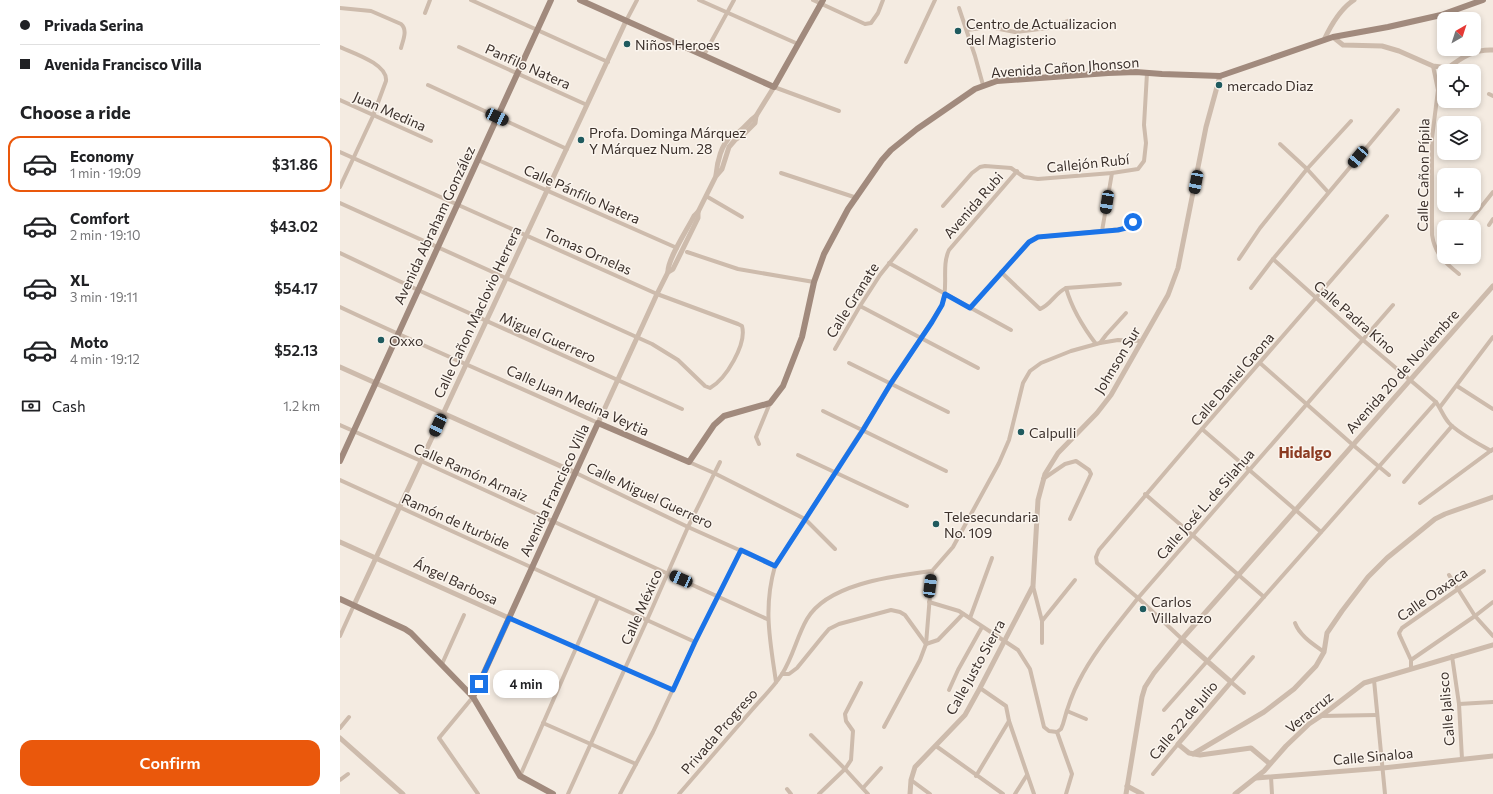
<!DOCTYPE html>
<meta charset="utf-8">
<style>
:root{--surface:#fff;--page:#f2f2f2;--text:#202124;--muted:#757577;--line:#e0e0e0;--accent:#ea580c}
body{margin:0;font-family:Commissioner,sans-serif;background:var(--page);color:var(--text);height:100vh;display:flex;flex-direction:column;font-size:15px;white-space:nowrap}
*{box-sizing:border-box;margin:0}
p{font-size:13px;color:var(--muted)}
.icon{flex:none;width:22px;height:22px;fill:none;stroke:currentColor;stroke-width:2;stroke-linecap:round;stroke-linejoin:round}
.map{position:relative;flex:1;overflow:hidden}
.details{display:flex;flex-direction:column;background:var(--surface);width:340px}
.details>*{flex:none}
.top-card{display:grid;align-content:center;height:88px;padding:0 20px;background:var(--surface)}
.needle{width:26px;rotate:39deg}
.fabs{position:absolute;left:1097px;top:12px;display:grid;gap:8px}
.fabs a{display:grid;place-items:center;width:44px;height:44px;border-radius:8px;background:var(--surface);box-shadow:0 2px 6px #0003;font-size:20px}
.end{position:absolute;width:18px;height:18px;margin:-9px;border:5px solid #1a73e8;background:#fff;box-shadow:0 0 0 2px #fff}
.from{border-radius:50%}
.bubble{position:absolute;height:28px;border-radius:12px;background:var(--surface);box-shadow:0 2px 6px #0003;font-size:13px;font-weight:600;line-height:28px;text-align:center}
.car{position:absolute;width:12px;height:24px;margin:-12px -6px;border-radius:5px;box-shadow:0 0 3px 1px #0007;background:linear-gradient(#222 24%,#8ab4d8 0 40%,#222 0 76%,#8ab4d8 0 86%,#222 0)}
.top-card b{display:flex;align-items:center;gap:14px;height:38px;font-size:15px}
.top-card b+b{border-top:1px solid var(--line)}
.top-card i{width:10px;height:10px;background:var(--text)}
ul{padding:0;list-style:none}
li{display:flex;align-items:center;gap:12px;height:56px;margin:0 8px 6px;padding:0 12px;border:2px solid transparent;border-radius:12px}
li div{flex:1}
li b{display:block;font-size:15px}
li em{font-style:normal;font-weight:600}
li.selected{border-color:var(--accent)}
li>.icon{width:36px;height:36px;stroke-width:1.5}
h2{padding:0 20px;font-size:18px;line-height:48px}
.pay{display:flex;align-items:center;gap:10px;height:44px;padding:0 20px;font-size:15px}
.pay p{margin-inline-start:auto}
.action{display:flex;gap:8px;margin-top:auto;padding:8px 20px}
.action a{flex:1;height:46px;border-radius:12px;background:var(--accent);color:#fff;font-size:16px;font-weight:600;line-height:46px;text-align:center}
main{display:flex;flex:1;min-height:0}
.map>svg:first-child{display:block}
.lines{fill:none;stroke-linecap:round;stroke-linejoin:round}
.minor{stroke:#cdbbac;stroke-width:4}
.tertiary{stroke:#cdbbac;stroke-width:5}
.secondary{stroke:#a18a7d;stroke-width:6}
.route{stroke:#1a73e8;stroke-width:5}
.poi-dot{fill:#1f5a5e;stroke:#fbf5ee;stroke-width:1.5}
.labels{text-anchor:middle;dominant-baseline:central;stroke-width:3;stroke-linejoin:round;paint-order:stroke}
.poi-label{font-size:14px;fill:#3b302b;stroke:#fbf5ee;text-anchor:start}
.street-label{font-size:14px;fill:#3b302b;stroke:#fbf5ee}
.neighbourhood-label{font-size:15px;font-weight:bold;fill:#8c3b22;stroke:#fbf5ee}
</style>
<main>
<section class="details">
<div class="top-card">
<b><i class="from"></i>Privada Serina</b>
<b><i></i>Avenida Francisco Villa</b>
</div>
<h2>Choose a ride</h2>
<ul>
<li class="selected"><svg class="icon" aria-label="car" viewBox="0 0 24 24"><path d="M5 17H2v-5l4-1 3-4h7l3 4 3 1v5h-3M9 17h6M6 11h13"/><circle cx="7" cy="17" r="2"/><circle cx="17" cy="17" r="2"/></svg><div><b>Economy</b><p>1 min · 19:09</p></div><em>$31.86</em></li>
<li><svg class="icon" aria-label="car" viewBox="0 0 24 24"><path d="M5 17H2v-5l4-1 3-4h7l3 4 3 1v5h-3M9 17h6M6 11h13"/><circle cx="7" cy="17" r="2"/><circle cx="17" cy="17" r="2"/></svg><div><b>Comfort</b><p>2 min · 19:10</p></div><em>$43.02</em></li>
<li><svg class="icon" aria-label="car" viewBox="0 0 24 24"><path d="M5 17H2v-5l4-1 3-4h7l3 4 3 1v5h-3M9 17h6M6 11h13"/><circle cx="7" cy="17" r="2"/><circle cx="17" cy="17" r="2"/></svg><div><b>XL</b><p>3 min · 19:11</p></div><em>$54.17</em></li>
<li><svg class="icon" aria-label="car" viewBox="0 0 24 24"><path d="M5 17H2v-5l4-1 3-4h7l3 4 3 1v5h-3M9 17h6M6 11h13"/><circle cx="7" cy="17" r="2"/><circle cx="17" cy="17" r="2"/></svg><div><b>Moto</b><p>4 min · 19:12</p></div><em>$52.13</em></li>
</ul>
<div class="pay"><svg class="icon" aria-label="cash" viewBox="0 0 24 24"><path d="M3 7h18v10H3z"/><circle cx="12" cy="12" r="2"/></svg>Cash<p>1.2 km</p></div>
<div class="action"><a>Confirm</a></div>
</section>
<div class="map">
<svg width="1153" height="794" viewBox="0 0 1153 794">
<rect width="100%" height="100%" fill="#f4ebe1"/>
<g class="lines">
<!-- minor -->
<g class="minor">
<polyline points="131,0 268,62"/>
<polyline points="359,0 458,44"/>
<polyline points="473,0 525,24 531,23 538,13 543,0"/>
<path d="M0 8 31 11 61 24C68 30 63 40 61 48"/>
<polyline points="619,8 635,56 643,85"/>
<polyline points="85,13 90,0"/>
<polyline points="286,21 297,0"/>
<polyline points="627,30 649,27 675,32 708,28 731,20"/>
<path d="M0 47C13 53 48 64 46 81L33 116 0 187"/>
<polyline points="119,47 247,105"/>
<polyline points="364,55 394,0"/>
<polyline points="566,62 595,0"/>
<polyline points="1093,66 1098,90"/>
<path d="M1104 77 1098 90 1092 138V235C1095 254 1104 262 1119 274"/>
<polyline points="88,85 227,149"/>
<polyline points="434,87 499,111"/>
<polyline points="1149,94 1153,96"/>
<polyline points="0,100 91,141"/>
<polyline points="940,144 967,169 988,192"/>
<path d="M0 152 317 294 398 324 402 326C407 344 386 379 370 388L365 386 338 360 312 344 0 203"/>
<polyline points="138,160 337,248"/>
<polyline points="441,173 517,198"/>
<polyline points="366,196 402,217"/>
<polyline points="603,206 632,173 640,167 645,166 671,168 684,177 698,179 772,173 798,169 804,161 806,143 804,125 807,73"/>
<polyline points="1130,221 1153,192"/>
<polyline points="1149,225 1153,219"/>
<polyline points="762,231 772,173"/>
<polyline points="347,252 398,269 474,282"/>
<polyline points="0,253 78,290 342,409"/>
<polyline points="899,259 920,228 967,169 1011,121"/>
<path d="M933 259 1023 340 1096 402C1101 409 1103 416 1109 423 1118 433 1139 444 1151 451"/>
<polyline points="549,263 671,330"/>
<path d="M661 272 700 309C711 305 715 293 726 288L780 284"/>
<path d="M726 288C732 309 743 327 756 344"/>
<polyline points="911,288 933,259 1058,110"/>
<polyline points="520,306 638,368"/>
<path d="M0 307C85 347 172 384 258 423"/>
<polyline points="630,308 689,242 698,237 782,229 786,228 800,217"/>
<polyline points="760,343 766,335 786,313"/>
<polyline points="495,349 520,306 540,275 576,230"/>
<polyline points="509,363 608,412"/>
<polyline points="920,363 1013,445 1049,475"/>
<polyline points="1117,386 1153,409"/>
<polyline points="1100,407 1153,337"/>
<polyline points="483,411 606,471"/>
<polyline points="0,425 81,461 427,619"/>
<polyline points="862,429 981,532"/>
<polyline points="419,444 416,437 430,403"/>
<polyline points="458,455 567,506"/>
<polyline points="349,462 374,473 465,519 495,549"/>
<polyline points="236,473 348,527 435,566"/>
<polyline points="703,479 725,464 736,461 749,470 751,474 730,519"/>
<polyline points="0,480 355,642"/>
<polyline points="1064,482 1112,426"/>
<polyline points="805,494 924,597"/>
<polyline points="1080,503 1153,449"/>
<polyline points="592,571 613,547 659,463 669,440 683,383 690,371 701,363 731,351 760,343 778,340 802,341"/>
<polyline points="1109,575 1135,616 1153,636"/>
<polyline points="693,586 702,621 702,643"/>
<polyline points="589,602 619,611 678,650 690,669 704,727 709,731 717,732"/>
<polyline points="169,618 333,690"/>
<polyline points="630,618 652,558"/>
<polyline points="702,621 735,580"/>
<path d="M955 623C960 636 973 644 984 652"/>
<polyline points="0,636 14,605"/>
<polyline points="842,639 798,598 757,563 756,557 759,550 862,429 1047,216"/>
<polyline points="586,644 598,640 623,614"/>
<polyline points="1112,656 1119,704 1122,759"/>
<polyline points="1071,660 1060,636 1059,633 1062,628 1144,571"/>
<polyline points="102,664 124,615"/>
<polyline points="1071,669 1071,660 1135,616 1153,602"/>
<polyline points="442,674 449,674 457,668 483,636 489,629 499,624 551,610 560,612 565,615 586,644"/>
<polyline points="1034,680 1045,794"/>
<path d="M436 682C430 640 423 608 435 566L602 305C609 288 601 267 609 250L677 171"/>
<polyline points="640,688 666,706 669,721 694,794"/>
<polyline points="609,690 618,670 642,627"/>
<polyline points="904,693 891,682 913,657"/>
<polyline points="133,697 99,738 138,794"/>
<polyline points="1119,704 1153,702"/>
<polyline points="824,710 1096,402"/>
<polyline points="727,711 746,719"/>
<polyline points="981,716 1037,715"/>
<polyline points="203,723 296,764"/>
<polyline points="544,727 580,660 586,644 592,571"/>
<polyline points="0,728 9,717"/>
<path d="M717 732 721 729 723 724C727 709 732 694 739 681 754 651 778 624 798 598L1053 305"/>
<polyline points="717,732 732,774 726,794"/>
<polyline points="471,735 505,769 528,794"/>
<polyline points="596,746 663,794"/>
<polyline points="813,774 838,744"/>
<polyline points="180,776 258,598"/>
<polyline points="636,776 669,721"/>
<polyline points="931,777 932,794"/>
<polyline points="0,780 8,774"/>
<polyline points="571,780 590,794"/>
<polyline points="523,788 541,768"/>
<polyline points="447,789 451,794"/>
<polyline points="228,794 307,620 348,527 380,462"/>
<polyline points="280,794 313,732 355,642 401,550"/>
<path d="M339 794C363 766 387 739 411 711 421 699 434 687 442 674 453 657 457 636 467 619 488 583 555 576 592 571"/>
<polyline points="479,794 505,769 511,760 513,731 506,721 505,714 521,683"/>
<polyline points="675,794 687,775"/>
</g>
<!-- tertiary -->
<g class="tertiary">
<path d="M993 37 1003 45 1042 46 1059 51 1093 66 1108 68C1122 57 1135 49 1153 50"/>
<path d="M984 40C991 25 1000 9 1014 0"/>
<path d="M376 175C377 163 381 144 392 135 394 134 398 133 400 131 406 126 410 120 416 116"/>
<path d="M328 272C327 260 348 228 354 216L358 212 376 176 382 169 389 147 395 140 404 134 415 123 416 116 434 87"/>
<polyline points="0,367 236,473"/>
<polyline points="258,423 317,294 328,272 333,269 358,218 358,212"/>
<polyline points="0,542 169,618"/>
<polyline points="14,605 286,21"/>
<polyline points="842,639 891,682 838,744 849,753 860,755 911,748 930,764"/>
<polyline points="0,738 63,794"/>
<polyline points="853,754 924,712 954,689 976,666 984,652 987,633 1002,611 1028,577 1047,558 1095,519 1105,514 1153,497"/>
<polyline points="916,778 1043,768 1153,756"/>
<polyline points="787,786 802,794"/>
<polyline points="570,794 571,780 575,767 625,715 640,688 693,586 698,500 705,474 718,453 757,413 771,395 828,295 838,268 866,127 880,76"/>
<polyline points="786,794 802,697 805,687 814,673 842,639 1153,286"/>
<polyline points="895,794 924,771 946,746 969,724 981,716 1024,683 1153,645"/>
</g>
<!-- secondary -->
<g class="secondary">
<polyline points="240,0 434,87 483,0"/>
<polyline points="0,461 211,0"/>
<polyline points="0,599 65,629 71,633 133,697 180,776 213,794"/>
<polyline points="133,697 258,423 349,462 374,425 384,416 430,403 443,386 462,337 474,282 484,254 508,209 542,160 551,150 577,129 635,89 657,81 768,73 796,72 822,74 880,76 993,37 1048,27 1101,15 1143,0"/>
</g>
</g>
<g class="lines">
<!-- route -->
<polyline class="route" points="139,684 169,618 333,690 355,642 401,550 435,566 523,430 551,383 592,322 602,305 605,294 630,308 689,242 698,237 778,230 786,228 793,222"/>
</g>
<!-- markers -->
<g class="poi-dot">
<circle cx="618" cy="31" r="4"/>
<circle cx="287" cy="44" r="4"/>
<circle cx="879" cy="85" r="4"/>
<circle cx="241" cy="140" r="4"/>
<circle cx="41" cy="340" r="4"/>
<circle cx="681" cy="432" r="4"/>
<circle cx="596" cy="524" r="4"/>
<circle cx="803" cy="609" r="4"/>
</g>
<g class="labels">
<!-- poi labels -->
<g class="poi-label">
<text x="626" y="23">Centro de Actualizacion<tspan x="626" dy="16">del Magisterio</tspan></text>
<text x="295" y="44">Niños Heroes</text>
<text x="887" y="85">mercado Diaz</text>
<text x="249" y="132">Profa. Dominga Márquez<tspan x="249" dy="16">Y Márquez Num. 28</tspan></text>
<text x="49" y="340">Oxxo</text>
<text x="689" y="432">Calpulli</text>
<text x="604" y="516">Telesecundaria<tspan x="604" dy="16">No. 109</tspan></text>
<text x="811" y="601">Carlos<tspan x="811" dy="16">Villalvazo</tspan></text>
</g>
<!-- street labels -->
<g class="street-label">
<text transform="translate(188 66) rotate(24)">Panfilo Natera</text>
<text transform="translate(725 67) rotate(-4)">Avenida Cañon Jhonson</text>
<text transform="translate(50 111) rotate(24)">Juan Medina</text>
<text transform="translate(748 163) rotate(-6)">Callejón Rubí</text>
<text transform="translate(1083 175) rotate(-89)">Calle Cañon Pípila</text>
<text transform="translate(242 194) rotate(24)">Calle Pánfilo Natera</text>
<text transform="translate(633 205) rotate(-49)">Avenida Rubi</text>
<text transform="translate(94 225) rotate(-65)">Avenida Abraham González</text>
<text transform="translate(248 251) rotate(24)">Tomas Ornelas</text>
<text transform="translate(512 300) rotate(-58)">Calle Granate</text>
<text transform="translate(137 312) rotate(-65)">Calle Cañon Maclovio Herrera</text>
<text transform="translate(1015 317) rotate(41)">Calle Padra Kino</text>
<text transform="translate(208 337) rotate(24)">Miguel Guerrero</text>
<text transform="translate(777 360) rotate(-59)">Johnson Sur</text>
<text transform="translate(1062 371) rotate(-48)">Avenida 20 de Noviembre</text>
<text transform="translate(892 379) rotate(-49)">Calle Daniel Gaona</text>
<text transform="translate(238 400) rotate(24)">Calle Juan Medina Veytia</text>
<text transform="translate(131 472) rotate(24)">Calle Ramón Arnaiz</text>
<text transform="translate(214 490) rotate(-65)">Avenida Francisco Villa</text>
<text transform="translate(310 495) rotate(25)">Calle Miguel Guerrero</text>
<text transform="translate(865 504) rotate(-49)">Calle José L. de Silahua</text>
<text transform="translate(116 521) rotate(24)">Ramón de Iturbide</text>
<text transform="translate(116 581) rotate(25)">Ángel Barbosa</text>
<text transform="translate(1092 594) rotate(-35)">Calle Oaxaca</text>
<text transform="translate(301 607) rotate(-66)">Calle México</text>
<text transform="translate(635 667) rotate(-61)">Calle Justo Sierra</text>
<text transform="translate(1106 709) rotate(-95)">Calle Jalisco</text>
<text transform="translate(969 712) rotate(-39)">Veracruz</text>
<text transform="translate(843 720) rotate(-50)">Calle 22 de Julio</text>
<text transform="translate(379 731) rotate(-49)">Privada Progreso</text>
<text transform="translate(1033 756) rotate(-5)">Calle Sinaloa</text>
</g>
<!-- neighbourhood labels -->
<g class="neighbourhood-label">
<text x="965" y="452">Hidalgo</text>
</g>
</g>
</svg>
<div class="fabs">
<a><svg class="needle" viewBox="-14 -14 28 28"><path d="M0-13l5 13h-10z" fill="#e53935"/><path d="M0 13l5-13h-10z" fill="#757577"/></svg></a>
<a><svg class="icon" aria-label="locate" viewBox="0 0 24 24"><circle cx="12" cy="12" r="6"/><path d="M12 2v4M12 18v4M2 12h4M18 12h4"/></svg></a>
<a><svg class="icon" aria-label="layers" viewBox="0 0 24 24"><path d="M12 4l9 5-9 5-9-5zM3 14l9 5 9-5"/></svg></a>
<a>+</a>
<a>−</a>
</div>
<i class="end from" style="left:793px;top:222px"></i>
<i class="end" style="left:139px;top:684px"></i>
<div class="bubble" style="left:153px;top:670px;width:66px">4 min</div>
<i class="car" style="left:157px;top:117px;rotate:115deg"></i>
<i class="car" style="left:1018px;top:157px;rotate:220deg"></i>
<i class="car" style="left:856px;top:182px;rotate:191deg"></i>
<i class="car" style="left:767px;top:202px;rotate:189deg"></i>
<i class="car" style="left:98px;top:425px;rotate:205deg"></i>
<i class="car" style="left:341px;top:579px;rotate:294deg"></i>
<i class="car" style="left:590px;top:586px;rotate:7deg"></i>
</div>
</main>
